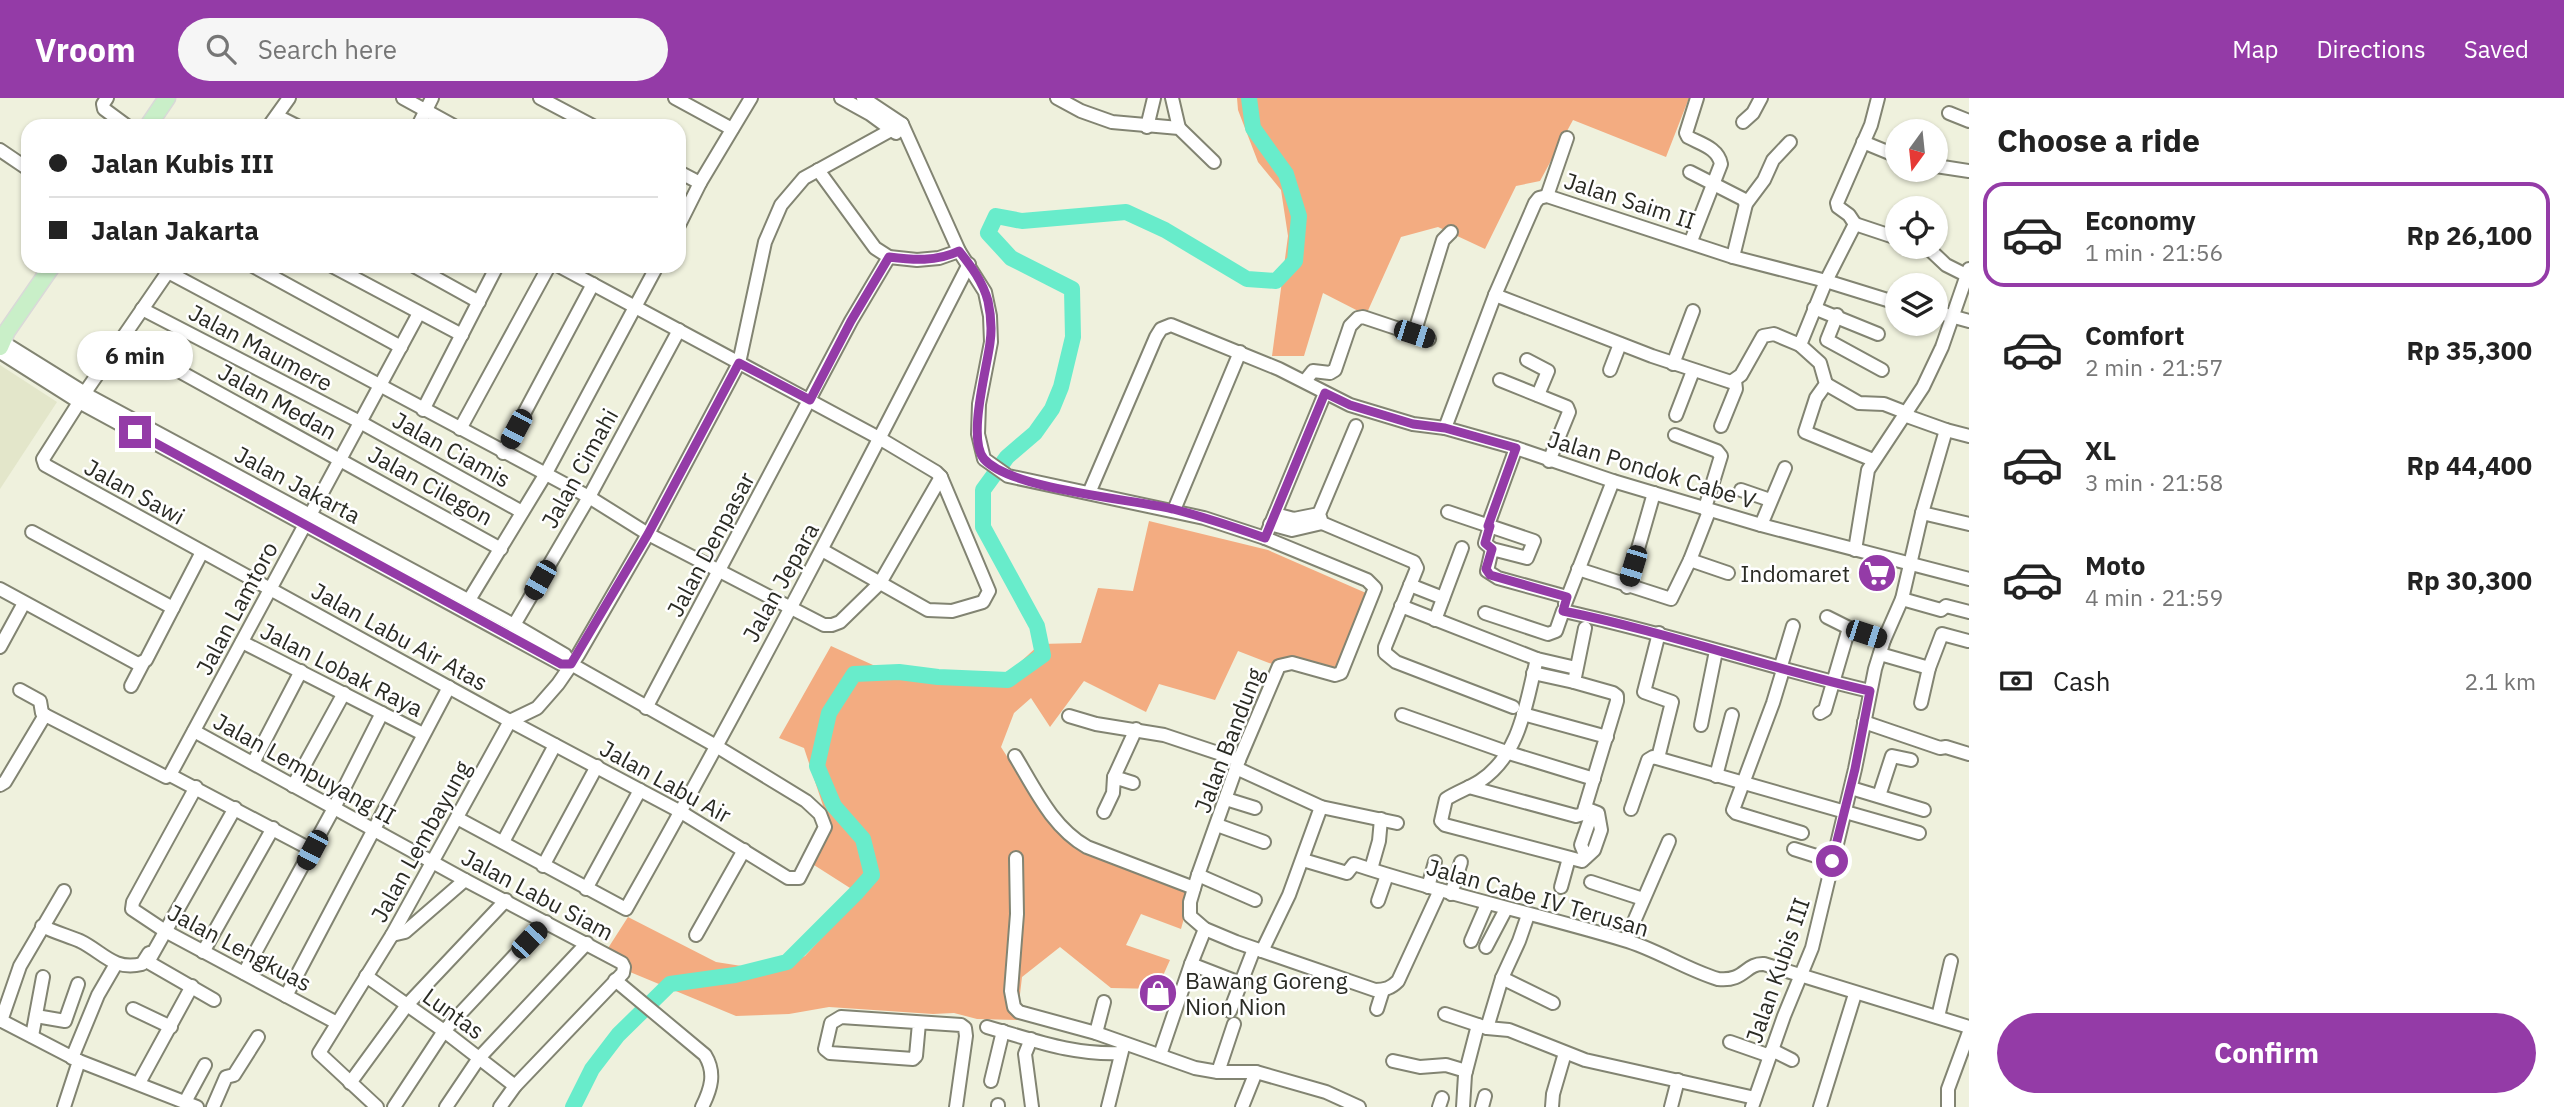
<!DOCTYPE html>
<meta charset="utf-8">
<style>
:root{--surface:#fff;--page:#f6f6f6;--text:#222;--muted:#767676;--line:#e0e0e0;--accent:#943ba7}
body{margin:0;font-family:"IBM Plex Sans",sans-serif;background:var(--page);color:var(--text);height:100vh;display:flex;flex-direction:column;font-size:26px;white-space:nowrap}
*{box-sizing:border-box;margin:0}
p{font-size:23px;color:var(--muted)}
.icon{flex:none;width:38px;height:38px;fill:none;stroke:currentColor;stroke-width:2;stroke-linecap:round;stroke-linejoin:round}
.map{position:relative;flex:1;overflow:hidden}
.drawer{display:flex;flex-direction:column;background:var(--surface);width:595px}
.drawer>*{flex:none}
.guide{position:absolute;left:21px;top:21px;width:665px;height:154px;border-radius:21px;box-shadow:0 2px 5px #0004;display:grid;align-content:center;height:154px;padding:0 28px;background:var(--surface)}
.needle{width:46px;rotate:195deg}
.controls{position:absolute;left:1885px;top:21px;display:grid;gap:14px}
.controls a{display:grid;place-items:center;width:63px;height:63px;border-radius:50%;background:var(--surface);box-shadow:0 2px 5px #0004;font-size:35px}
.end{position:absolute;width:32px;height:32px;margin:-16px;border:9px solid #943ba7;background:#fff;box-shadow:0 0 0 4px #fff}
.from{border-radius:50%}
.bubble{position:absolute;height:49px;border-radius:24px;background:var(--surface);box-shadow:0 2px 5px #0004;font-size:23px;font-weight:700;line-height:49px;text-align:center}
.car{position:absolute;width:21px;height:42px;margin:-21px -10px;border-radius:9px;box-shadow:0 0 5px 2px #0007;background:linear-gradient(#222 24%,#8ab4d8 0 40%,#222 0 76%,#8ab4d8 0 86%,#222 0)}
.guide b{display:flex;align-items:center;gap:24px;height:66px;font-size:26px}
.guide b+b{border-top:2px solid var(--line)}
.guide i{width:18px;height:18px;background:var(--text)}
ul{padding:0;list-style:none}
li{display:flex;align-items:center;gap:21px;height:105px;margin:0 14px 10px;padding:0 14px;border:4px solid transparent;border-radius:21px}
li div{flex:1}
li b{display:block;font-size:26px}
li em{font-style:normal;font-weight:700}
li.current{border-color:var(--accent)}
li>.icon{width:63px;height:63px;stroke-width:1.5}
h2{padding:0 28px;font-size:32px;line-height:84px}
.pay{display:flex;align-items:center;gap:18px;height:77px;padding:0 28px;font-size:26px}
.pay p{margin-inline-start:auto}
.cta{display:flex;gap:14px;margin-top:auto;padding:14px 28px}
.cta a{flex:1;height:80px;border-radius:42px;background:var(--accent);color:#fff;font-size:28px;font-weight:700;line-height:80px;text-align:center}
header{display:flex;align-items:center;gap:42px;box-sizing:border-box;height:98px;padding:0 35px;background:var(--accent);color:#fff}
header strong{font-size:33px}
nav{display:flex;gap:38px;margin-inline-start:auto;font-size:24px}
.search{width:490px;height:63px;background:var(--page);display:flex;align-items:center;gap:18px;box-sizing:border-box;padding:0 24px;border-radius:38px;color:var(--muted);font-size:26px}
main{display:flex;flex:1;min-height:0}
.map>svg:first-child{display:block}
.built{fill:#e3e6ca}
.green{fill:#f3ac81}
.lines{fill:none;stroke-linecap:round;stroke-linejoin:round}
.river{stroke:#68eccb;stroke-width:16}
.minor-casing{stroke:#828472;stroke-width:16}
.major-casing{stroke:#d9d9d8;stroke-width:19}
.minor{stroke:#fff;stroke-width:12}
.major{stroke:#c9efc8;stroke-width:16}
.route{stroke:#943ba7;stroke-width:9}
.labels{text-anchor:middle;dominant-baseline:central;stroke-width:5;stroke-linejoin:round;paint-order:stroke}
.street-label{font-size:23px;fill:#2a2b24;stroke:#fff}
.poi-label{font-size:23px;fill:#2a2b24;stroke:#fff;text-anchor:end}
</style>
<header>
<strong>Vroom</strong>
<div class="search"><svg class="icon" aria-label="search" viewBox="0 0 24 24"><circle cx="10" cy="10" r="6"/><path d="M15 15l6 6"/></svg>Search here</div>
<nav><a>Map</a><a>Directions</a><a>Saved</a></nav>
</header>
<main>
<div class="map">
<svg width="1969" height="1009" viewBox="0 0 1969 1009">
<rect width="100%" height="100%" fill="#eff1dd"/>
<!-- built -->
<polygon class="built" points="0,267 57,304 0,391"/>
<!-- green -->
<g class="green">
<polygon points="1237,0 1689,0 1666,59 1573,22 1540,83 1516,88 1485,151 1438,129 1401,139 1366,217 1323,195 1304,258 1272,258 1288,138 1281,92 1258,64 1238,12"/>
<polygon points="1149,423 1268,452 1366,495 1334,579 1269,565 1238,553 1215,602 1159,586 1146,614 1084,583 1050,629 1031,600 1014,615 1001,649 1049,725 1094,756 1191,795 1181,831 1141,816 1126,847 1170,862 1157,891 1111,890 1060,849 1022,879 1017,922 977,921 954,915 933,916 829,909 789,916 736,918 630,874 603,858 628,819 716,864 773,873 805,858 861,797 814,767 831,732 804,650 779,640 831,548 873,567 941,579 1005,578 1040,546 1081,545 1098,490 1133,493"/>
</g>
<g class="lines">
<!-- river -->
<polyline class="river" points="573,1009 592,971 618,937 670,886 735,877 787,864 857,794 872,777 863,741 834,708 817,668 829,615 854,576 899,574 938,579 1008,582 1043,557 1037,528 983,429 983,392 1007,359 1035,335 1052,311 1061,289 1073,239 1072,191 1011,160 988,135 996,118 1022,123 1126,114 1165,132 1247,181 1276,183 1295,163 1299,118 1286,76 1253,30 1249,0"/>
<!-- minor casing -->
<g class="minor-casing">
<g id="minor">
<polyline points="107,0 103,6 104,11 127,28"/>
<polyline points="403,0 454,28"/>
<polyline points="540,0 593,28"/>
<polyline points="675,0 732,31"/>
<polyline points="841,0 870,16 896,35"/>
<path d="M863 0 902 26 959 153 985 194 990 218 991 244 979 306 978 336 984 361 1008 378 1204 420 1265 440 1367 482 1375 490 1341 575 1335 577 1292 565 1279 568 1239 662 1198 777 1190 804V818L1205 831 1236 844 1375 892C1385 892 1391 890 1398 883L1440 792"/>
<polyline points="1057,0 1081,13 1112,24 1179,30 1214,64"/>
<polyline points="1172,0 1179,30"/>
<polyline points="1949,15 1969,23"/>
<polyline points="277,18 297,28"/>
<polyline points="1743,24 1753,15 1761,0"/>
<polyline points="269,28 289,0"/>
<polyline points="418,28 432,0"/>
<polyline points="1147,29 1154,0"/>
<polyline points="1863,44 1897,58"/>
<polyline points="0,52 28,71"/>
<polyline points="1936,68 1969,73"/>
<polyline points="818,72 875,150 889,159 917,162 939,160 959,153"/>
<polyline points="679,74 700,85"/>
<polyline points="1690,74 1743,101 1746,106"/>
<polyline points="1547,98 1567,40"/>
<polyline points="1855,126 1849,117 1838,109 1837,105 1871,27 1878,0"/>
<polyline points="1855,126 1897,140"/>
<polyline points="679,127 700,85 751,0"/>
<path d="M1691 143 1721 66C1718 50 1701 46 1688 39L1686 35 1697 0"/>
<polyline points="1927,149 1946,167 1966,177"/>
<polyline points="1733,159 1746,106 1764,82 1773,62 1790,44"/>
<polyline points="253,168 401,249"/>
<polyline points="332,168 462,237"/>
<polyline points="414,168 479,204"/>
<polyline points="559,168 879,340 936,374 941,379 989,493 983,504 952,513 928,512 822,452"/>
<polyline points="168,174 589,399 648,436 824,527 832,527 840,524 880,485 941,379"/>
<polyline points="1495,197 1652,258 1731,284 1741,277 1763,238 1774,236 1800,247 1826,183 1855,126"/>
<polyline points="1814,210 1878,236"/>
<polyline points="142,211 360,324 522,414"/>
<polyline points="1936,214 1969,223"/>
<polyline points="1837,217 1827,242 1882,272"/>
<polyline points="1414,236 1429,241"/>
<polyline points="121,241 501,451"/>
<polyline points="3,244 85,295 91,299 514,527 565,557 571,566 716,648 806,703 820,716 825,729 799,780 788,780 681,714 510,623 45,367 43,361 85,295 86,293 172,168"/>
<polyline points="1800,247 1820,265 1826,286 1816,300 1805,334 1873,362"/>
<polyline points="0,254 79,304 561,566 571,566"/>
<polyline points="1527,262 1548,273 1538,297"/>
<polyline points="1673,266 1693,213"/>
<polyline points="1610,272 1620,246"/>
<polyline points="1500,282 1567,309 1569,314 1549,363"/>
<polyline points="1305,283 1313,273 1330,275 1335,272 1350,228 1358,220 1363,219 1414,236 1443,142 1451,134"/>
<polyline points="1826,286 1859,305 1884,306 1907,315"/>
<polyline points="423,312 497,168"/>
<polyline points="1676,317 1693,273"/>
<polyline points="1904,317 1946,332 1969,338"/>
<polyline points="1356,328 1319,416 1322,425 1414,464 1417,470 1415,475 1385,549 1385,555 1396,564 1513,609"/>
<polyline points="1721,328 1736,291 1735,283"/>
<polyline points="1445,330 1495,197 1535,105 1539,100 1547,98 1733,159 1826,183 1897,205"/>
<polyline points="460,331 549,168"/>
<polyline points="503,355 593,186"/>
<polyline points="1741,392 1770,402"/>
<polyline points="1089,395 1156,239 1161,231 1171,227 1279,271 1350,307 1413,326 1445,330 1516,350 1613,383 1761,427 1969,481"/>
<polyline points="1174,412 1240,254"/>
<polyline points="1448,414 1534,443 1527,460 1492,451 1487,473 1498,480 1567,499"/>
<polyline points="1922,415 1946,332"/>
<polyline points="1275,416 1294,421 1319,416"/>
<polyline points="1270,426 1292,432 1322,425"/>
<polyline points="1488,427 1516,350"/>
<polyline points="1761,427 1785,370"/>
<polyline points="1490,428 1485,445 1492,451"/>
<polyline points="32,434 173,510"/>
<polyline points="1265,440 1325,295"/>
<polyline points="1855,452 1868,372 1923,289 1942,249 1969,171"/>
<polyline points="1690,462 1728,475"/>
<polyline points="1578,471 1671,501 1690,462 1708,416 1705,410 1721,358 1717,353 1675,337"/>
<polyline points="1410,487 1443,500"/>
<polyline points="1627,489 1654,395"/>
<polyline points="0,491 138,566 146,562 202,454"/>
<polyline points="1902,501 1941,512 1946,508 1969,514"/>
<polyline points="469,502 545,377 657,168"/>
<polyline points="1565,506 1613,383"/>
<polyline points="1401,508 1537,561 1576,570"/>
<path d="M1485 515 1548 536 1556 533 1563 513C1667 535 1767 569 1870 593"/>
<polyline points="1827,519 1849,530 1884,542"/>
<polyline points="1435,522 1462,450"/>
<polyline points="514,527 589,399 679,232"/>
<polyline points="242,544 423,636"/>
<polyline points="0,549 24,505"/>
<polyline points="1880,556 1929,570 1921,605"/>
<path d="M1537 561C1526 604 1521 656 1480 683 1469 690 1457 694 1446 701L1441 723 1445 727 1582 763 1594 752 1601 732 1598 715 1585 710"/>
<polyline points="1929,570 1942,536 1968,543"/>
<polyline points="1780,571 1793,528"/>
<polyline points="1783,572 1773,605 1733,712 1736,715 1802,735"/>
<polyline points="1533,575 1574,584"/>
<polyline points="131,588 143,565"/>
<polyline points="20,592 40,603 42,615 45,617"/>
<polyline points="646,610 851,223 889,159"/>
<polyline points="1820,615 1825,612 1849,530"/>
<polyline points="1523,616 1607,639"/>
<polyline points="1402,617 1509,655 1594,681"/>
<polyline points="1069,618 1096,626 1164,637 1239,662"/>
<polyline points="1864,624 1940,650 1946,649 1969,656"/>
<polyline points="1701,627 1716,553"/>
<polyline points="194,633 465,782 622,865 624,869 623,875 515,988 500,1009"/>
<path d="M1015 658C1035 691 1052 729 1087 749L1194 790"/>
<polyline points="1658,660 1672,604 1644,594 1659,535"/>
<polyline points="253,665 301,573"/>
<polyline points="1236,670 1321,709 1397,725"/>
<polyline points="170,677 419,215"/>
<polyline points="1716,678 1732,617"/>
<polyline points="1114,679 1136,631"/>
<polyline points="0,687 5,684 45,617 166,679 170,677 312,752"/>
<polyline points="293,688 344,595"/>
<polyline points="196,689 133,804 132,811 165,833 337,925"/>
<polyline points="1469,689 1576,718 1583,716 1617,603 1617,598 1613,595 1574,584 1585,530"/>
<polyline points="1851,690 1924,712"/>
<polyline points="1879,698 1892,658 1911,662"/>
<polyline points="1226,701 1255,710"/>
<polyline points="1631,711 1648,662 1653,659 1919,735"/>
<polyline points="1104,714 1113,695 1114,679 1133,685"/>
<path d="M457 720 626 811C746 599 858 383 969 166"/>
<polyline points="1217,727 1264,744"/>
<polyline points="503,744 555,647"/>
<polyline points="1794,751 1832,763"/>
<polyline points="1586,759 1581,747 1589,724 1598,720"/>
<polyline points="1016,760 1017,816 1011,893 1014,909 1019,914 1096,935 1195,970 1218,974 1256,974 1326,994 1359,1009"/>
<path d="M1303 762 1347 775 1354 766C1443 796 1534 815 1624 842 1656 851 1685 871 1718 881 1745 884 1745 865 1764 866L1969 929"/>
<polyline points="543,768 597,668"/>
<polyline points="1371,771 1379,743 1381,721"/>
<polyline points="1198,777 1255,802"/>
<polyline points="1591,784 1643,801"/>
<polyline points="1428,789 1435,764"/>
<polyline points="1561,789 1569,760"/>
<polyline points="586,791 640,692"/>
<polyline points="1451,796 1461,764"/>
<polyline points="1378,803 1387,777"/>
<path d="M42 828C54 834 68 838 80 843 103 854 113 873 142 866L149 855"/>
<polyline points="392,837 405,834 465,782"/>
<polyline points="696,837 744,752"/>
<polyline points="1626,842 1669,743"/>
<polyline points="1471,843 1487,806"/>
<polyline points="1486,849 1506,811"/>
<polyline points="1262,853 1289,797 1321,709"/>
<polyline points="203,854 273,730"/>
<polyline points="1191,866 1240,885"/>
<polyline points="244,875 334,710 382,615"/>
<polyline points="366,878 444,933 515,988"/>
<polyline points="1502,880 1553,905"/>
<path d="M615 882 705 957C716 975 711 991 702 1009"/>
<polyline points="286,898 449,589"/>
<polyline points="214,902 148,864 235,710"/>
<polyline points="133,911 171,929"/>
<polyline points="1377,911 1383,892"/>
<polyline points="1230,913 1254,851"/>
<polyline points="1445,916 1487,930 1509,932 1585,962 1755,1000"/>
<polyline points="36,918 65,923 78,886"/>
<polyline points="1938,919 1951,863"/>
<polyline points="0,922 79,963 197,1009"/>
<polyline points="1,923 20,868 64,793"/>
<polyline points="919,925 916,958 913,961 830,955 825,951 831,925 841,919 961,927 965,930 966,938 956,1009"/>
<path d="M987 929C1034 942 1071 957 1121 955"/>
<polyline points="1487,930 1502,880 1519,843 1528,817"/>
<polyline points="1096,935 1104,904"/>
<polyline points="32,938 43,879"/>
<polyline points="1031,941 1025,956 1032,1009"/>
<polyline points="1730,944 1770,958"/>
<polyline points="1772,952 1792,962"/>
<polyline points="1160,957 1191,866 1205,831"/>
<polyline points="72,960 98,897 116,866"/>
<polyline points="1393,963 1420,969 1446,967 1466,973"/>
<polyline points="1218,974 1234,926"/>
<polyline points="991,983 1003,933"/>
<polyline points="139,985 192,888"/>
<polyline points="350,985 407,907 506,802"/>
<polyline points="185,1004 205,967"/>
<polyline points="64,1009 79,963"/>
<polyline points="213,1009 226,979 234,977 258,939"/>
<polyline points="377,1009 319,955 392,837 510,623 537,610 558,586 578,557 648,436 739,265 765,144 781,107 804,80 902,26"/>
<polyline points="394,1009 444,933 546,824"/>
<polyline points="446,1009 479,960 587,845"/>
<polyline points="998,1009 998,1007"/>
<polyline points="1108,1009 1123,949"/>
<polyline points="1242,1009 1256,974"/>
<polyline points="1439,1009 1442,1000"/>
<polyline points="1463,1009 1465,977 1478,927"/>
<polyline points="1482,1009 1485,998"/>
<polyline points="1552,1009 1553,996 1565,955"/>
<polyline points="1671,1009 1678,982"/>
<polyline points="1752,1009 1784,918 1812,850 1855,671 1875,571 1884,542 1902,501 1922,415 1969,426"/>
<polyline points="1820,1009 1855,896"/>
<polyline points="1948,1009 1948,991 1969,934"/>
</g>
</g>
<!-- major casing -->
<g class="major-casing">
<g id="major">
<polyline points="148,28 167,0"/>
<polyline points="0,249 7,233 52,168"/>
</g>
</g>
<!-- minor -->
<use href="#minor" class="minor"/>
<!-- major -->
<use href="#major" class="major"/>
</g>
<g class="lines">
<!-- route -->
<path class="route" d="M135 334 561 566H571L648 436 739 265 810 302 851 223 889 159C913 162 936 164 959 153 971 168 983 184 988 203 991 217 992 231 990 245 987 270 967 341 984 361 1010 391 1130 401 1173 411 1204 419 1234 429 1265 440L1325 295 1350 307 1413 326 1445 330 1516 350 1488 428H1490L1485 445 1492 451 1486 471 1490 477 1567 499 1563 513C1667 534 1767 570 1870 593L1855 671 1832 763"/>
</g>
<!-- icons -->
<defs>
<g id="supermarket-disc" transform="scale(2.0125)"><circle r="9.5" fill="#943ba7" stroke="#fff"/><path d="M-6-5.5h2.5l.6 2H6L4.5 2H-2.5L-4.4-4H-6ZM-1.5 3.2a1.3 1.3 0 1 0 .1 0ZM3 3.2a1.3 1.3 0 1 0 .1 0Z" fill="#fff"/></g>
<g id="shop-disc" transform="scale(2.0125)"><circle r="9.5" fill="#943ba7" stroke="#fff"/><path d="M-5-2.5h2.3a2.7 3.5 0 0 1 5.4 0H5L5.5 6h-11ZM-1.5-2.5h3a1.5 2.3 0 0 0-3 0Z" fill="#fff"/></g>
</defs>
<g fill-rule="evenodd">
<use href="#supermarket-disc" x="1877" y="475"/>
<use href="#shop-disc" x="1158" y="895"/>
</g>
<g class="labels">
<!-- street labels -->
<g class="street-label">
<text transform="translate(1630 102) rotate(18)">Jalan Saim II</text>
<text transform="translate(261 249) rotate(28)">Jalan Maumere</text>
<text transform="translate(278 303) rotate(29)">Jalan Medan</text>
<text transform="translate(452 351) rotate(29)">Jalan Ciamis</text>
<text transform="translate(579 370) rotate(-61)">Jalan Cimahi</text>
<text transform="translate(1652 371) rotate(17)">Jalan Pondok Cabe V</text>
<text transform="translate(298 386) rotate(28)">Jalan Jakarta</text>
<text transform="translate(431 387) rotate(29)">Jalan Cilegon</text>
<text transform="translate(135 393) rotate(29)">Jalan Sawi</text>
<text transform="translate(710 446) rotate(-62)">Jalan Denpasar</text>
<text transform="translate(780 484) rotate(-61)">Jalan Jepara</text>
<text transform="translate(236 510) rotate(-62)">Jalan Lamtoro</text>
<text transform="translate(400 538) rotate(29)">Jalan Labu Air Atas</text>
<text transform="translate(342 571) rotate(27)">Jalan Lobak Raya</text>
<text transform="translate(1228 642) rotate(-69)">Jalan Bandung</text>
<text transform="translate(305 670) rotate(29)">Jalan Lempuyang II</text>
<text transform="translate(666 683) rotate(29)">Jalan Labu Air</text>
<text transform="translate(420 743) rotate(-61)">Jalan Lembayung</text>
<text transform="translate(538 796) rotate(28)">Jalan Labu Siam</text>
<text transform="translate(1538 799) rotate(16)">Jalan Cabe IV Terusan</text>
<text transform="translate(240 849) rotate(28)">Jalan Lengkuas</text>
<text transform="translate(1777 872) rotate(-71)">Jalan Kubis III</text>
<text transform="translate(454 915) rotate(36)">Luntas</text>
</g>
<!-- poi labels -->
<g class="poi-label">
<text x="1850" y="475">Indomaret</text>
<text x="1185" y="882" text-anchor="start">Bawang Goreng<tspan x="1185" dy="26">Nion Nion</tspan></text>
</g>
</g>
</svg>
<div class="controls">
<a><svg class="needle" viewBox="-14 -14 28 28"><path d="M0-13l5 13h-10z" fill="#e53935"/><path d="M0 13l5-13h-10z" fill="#767676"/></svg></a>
<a><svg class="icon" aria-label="locate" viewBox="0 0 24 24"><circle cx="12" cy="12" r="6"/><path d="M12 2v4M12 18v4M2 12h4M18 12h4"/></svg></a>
<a><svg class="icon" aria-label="layers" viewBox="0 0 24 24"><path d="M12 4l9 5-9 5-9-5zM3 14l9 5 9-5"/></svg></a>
</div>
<i class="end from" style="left:1832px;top:763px"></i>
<i class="end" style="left:135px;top:334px"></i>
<div class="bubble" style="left:77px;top:233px;width:116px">6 min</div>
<i class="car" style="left:1414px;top:236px;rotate:108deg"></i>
<i class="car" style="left:516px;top:331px;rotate:208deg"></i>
<i class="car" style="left:1633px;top:468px;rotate:197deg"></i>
<i class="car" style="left:540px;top:482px;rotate:210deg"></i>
<i class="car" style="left:1866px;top:536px;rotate:108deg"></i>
<i class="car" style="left:312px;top:752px;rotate:208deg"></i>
<i class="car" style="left:529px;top:842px;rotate:43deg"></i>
<div class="guide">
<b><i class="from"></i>Jalan Kubis III</b>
<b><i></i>Jalan Jakarta</b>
</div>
</div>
<section class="drawer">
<h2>Choose a ride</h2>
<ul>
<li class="current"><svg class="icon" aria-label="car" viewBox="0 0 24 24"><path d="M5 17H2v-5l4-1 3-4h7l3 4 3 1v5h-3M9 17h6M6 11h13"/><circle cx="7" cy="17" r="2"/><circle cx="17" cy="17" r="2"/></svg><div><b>Economy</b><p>1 min · 21:56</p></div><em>Rp 26,100</em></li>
<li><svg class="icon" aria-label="car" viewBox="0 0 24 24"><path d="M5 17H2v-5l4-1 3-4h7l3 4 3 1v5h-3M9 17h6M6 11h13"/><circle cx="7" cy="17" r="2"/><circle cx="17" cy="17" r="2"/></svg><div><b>Comfort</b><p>2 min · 21:57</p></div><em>Rp 35,300</em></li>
<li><svg class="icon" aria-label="car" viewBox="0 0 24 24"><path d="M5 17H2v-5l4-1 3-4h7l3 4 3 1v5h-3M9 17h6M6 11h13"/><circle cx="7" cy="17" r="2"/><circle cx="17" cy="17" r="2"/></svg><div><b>XL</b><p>3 min · 21:58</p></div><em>Rp 44,400</em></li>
<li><svg class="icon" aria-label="car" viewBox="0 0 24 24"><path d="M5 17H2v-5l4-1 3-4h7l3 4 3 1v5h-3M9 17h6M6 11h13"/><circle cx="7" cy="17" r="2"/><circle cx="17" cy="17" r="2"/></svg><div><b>Moto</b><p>4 min · 21:59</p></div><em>Rp 30,300</em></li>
</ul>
<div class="pay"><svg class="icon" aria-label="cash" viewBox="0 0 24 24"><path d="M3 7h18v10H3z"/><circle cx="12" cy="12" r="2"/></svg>Cash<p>2.1 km</p></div>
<div class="cta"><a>Confirm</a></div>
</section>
</main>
